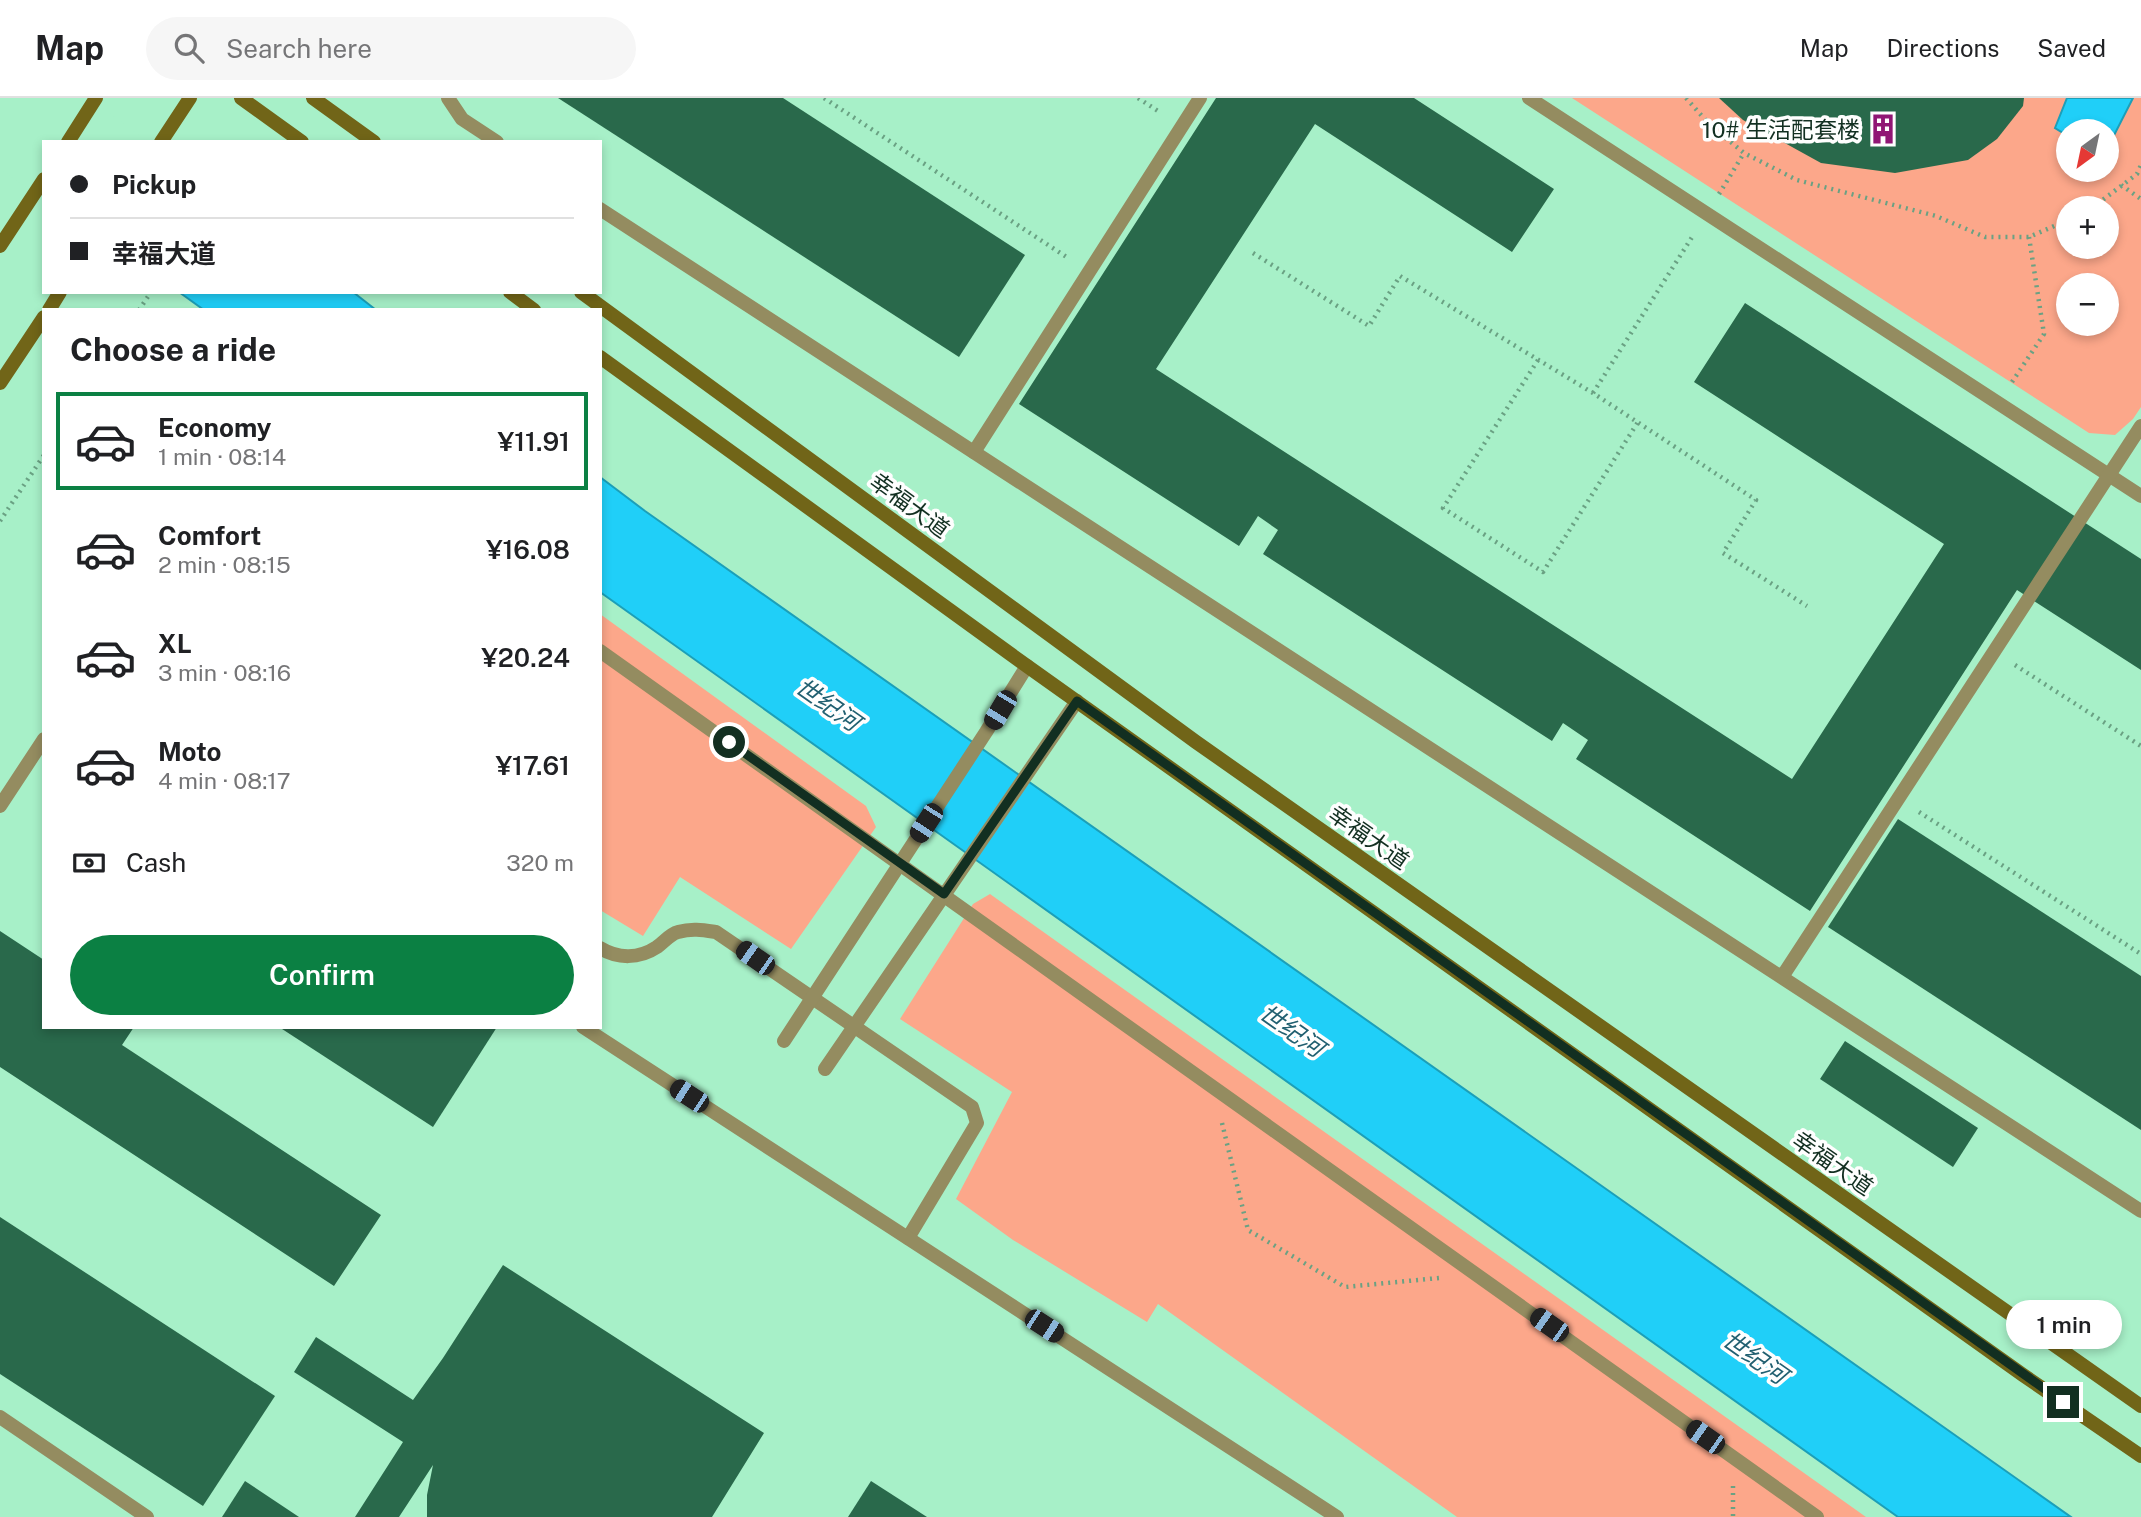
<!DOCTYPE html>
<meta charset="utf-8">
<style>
:root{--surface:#fff;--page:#f6f6f6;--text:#202124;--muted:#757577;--line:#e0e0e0;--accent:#0b8043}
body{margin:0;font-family:"Public Sans","Noto Sans SC",sans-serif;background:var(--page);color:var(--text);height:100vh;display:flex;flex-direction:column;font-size:26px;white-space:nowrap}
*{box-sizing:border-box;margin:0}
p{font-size:23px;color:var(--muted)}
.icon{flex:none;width:38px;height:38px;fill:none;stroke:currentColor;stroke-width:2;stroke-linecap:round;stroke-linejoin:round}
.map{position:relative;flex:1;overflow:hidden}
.drawer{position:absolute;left:42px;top:210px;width:560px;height:721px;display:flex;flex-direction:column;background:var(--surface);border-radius:0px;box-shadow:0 4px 10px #0003}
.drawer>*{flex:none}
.hud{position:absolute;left:42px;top:42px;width:560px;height:154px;border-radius:0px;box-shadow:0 4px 10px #0003;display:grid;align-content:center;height:154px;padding:0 28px;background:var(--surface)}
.needle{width:46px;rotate:213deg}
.tools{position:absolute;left:2056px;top:21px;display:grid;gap:14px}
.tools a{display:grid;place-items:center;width:63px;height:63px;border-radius:50%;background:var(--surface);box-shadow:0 4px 10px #0003;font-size:35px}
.end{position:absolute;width:32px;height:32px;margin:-16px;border:9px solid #122f21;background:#fff;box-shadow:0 0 0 4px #fff}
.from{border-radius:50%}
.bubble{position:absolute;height:49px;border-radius:24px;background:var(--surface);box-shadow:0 4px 10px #0003;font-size:23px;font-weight:600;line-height:49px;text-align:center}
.car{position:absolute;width:21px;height:42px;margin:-21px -10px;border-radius:9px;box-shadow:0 0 5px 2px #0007;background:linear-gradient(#222 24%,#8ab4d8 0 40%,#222 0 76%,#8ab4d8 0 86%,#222 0)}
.hud b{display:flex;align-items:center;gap:24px;height:66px;font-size:26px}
.hud b+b{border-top:2px solid var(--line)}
.hud i{width:18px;height:18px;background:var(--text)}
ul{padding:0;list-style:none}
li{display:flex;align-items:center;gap:21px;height:98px;margin:0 14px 10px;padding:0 14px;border:4px solid transparent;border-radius:0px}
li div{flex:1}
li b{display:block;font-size:26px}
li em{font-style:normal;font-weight:600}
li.selected{border-color:var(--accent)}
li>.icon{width:63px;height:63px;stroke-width:1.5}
h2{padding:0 28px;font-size:32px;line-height:84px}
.pay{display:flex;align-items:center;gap:18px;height:77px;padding:0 28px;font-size:26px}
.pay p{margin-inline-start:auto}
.primary-button{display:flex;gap:14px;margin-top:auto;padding:14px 28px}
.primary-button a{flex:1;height:80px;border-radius:42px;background:var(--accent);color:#fff;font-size:28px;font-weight:600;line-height:80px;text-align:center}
header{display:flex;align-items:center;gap:42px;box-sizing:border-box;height:98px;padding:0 35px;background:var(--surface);border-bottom:2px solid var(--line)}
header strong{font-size:33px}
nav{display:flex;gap:38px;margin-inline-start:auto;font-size:24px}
.search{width:490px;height:63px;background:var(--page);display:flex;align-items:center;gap:18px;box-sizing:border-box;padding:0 24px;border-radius:38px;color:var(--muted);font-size:26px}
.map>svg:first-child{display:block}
.green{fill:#fca78a;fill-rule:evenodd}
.water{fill:#20cff8;stroke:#1c9fb8;stroke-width:2}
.pier{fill:#a7f0c8}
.building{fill:#29694b}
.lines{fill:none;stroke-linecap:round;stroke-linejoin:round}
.path{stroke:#6aa183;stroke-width:4.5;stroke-dasharray:2 5;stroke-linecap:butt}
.lane{stroke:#948c60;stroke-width:14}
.secondary{stroke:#716518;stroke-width:14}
.route{stroke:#122f21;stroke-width:9}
.labels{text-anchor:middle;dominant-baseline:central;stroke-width:7;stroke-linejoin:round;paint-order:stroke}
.poi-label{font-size:23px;fill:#122f21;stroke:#fefefe;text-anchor:end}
.street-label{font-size:23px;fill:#122f21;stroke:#fefefe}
.water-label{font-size:24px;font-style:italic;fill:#226071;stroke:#fefefe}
</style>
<header>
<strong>Map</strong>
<div class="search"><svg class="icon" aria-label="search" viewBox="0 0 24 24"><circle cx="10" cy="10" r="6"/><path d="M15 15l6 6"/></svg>Search here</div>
<nav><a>Map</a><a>Directions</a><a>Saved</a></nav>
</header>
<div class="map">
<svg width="2141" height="1419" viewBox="0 0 2141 1419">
<rect width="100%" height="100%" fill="#a7f0c8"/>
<!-- green -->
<g class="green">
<path d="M1572 0H2141V309L2133 321 2115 337 2089 335ZM2068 33H2107V72H2068ZM2068 110H2107V149H2068ZM2068 187H2107V226H2068Z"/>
<polygon points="600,516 866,708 876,729 791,851 680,779 643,838 600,812"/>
<polygon points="990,796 1866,1419 1457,1419 1158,1206 1147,1224 1013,1142 956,1101 1012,994 900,921 973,806"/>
</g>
<!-- water -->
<g class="water">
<polygon points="2067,0 2133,0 2107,51 2107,33 2068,33 2068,38 2055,30"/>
<polygon points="179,194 353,194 376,212 204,212"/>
<polygon points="600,379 645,413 2071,1419 1898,1419 600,494"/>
</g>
<!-- pier -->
<polygon class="pier" points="20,0 88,0 149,44 44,44 44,101 42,100 0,71 0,30"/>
<!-- building -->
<g class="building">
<polygon points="558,0 783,0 1025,157 959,259"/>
<polygon points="1216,0 1414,0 1554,91 1512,154 1315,26 1156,271 1792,681 1944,446 1694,284 1745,205 2141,461 2141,572 2017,492 1810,813 1576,661 1588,642 1563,625 1552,643 1263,456 1278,432 1258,418 1239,448 1019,306"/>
<polygon points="1719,0 2024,0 2023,8 1997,41 1968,62 1895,75 1821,65 1743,22"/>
<polygon points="1898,721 2141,878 2141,1032 1828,829"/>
<polygon points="0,833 44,862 44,929 134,929 122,947 381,1117 334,1188 0,969"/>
<polygon points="279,929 497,929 433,1029"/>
<polygon points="1845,943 1978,1030 1953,1069 1820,981"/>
<polygon points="0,1119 275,1298 203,1408 0,1276"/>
<polygon points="503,1167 764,1335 712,1419 427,1419 427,1397 433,1367 399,1419 355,1419 403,1344 294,1274 316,1239 413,1302 443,1260"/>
<polygon points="245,1383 299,1419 222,1419"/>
<polygon points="871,1383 927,1419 848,1419"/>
</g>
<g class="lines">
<!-- path -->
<g class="path">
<polyline points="824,0 1068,160"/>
<polyline points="1138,0 1161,15"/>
<polyline points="1686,0 1710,27 1744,55 1797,82 1936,118 1985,139 2029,139 2068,122"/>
<polyline points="2121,87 2141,101"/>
<polyline points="1719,96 1744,55"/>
<polyline points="2092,110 2137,76 2141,67"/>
<polyline points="1253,155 1369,228 1400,178 1593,295 1756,402 1723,455 1807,508"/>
<polyline points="139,212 151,194"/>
<polyline points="1538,262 1443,410 1543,474 1638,324"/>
<polyline points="2012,284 2044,236 2029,139"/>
<polyline points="1593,295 1694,136"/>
<polyline points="0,423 44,357"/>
<polyline points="2015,567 2141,648"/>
<polyline points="1919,714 2141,856"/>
<polyline points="1222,1025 1248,1132 1345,1189 1439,1180"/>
<polyline points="1733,1388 1733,1419"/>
</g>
<!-- lane -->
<g class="lane">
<polyline points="448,0 462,21 497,44"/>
<polyline points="1529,0 2141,398"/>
<polyline points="600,111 2141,1113"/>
<polyline points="974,354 1200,0"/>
<polyline points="600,553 1817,1419"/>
<polyline points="0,708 44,641"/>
<path d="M600 850C618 861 639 861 657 849 664 844 670 836 678 834 692 830 703 832 716 834L972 1009 977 1025 908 1140"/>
<polyline points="1782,879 2141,328"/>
<polyline points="583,929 1337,1419"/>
<polyline points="784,943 986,634 1027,568"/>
<polyline points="825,971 1077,603"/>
<polyline points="0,1319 147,1419"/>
</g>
<!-- secondary -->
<g class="secondary">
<polyline points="241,0 302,44"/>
<polyline points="313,0 374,44"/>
<polyline points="68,44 96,0"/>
<polyline points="161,44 190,0"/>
<polyline points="0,148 44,81"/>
<polyline points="510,194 534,212"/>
<polyline points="581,194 1196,644 2141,1308"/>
<polyline points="49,212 60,194"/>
<polyline points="600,259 1027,568 2023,1277 2141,1358"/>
<polyline points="0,285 44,219"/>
</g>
</g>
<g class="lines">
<!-- route -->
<polyline class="route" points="729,644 944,796 1077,603 2063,1304"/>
</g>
<!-- icons -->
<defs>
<g id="building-bare" transform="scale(2.415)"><path d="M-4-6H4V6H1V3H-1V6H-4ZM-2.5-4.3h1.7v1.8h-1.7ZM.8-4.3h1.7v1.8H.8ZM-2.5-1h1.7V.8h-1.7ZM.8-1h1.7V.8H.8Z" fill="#901674" stroke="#fefefe" stroke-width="2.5" paint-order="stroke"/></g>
</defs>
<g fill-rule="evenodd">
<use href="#building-bare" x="1883" y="31"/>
</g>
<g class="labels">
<!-- poi labels -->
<g class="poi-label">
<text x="1860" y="31">10# 生活配套楼</text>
</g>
<!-- street labels -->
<g class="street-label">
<text transform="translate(910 407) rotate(36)">幸福大道</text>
<text transform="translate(1369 739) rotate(35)">幸福大道</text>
<text transform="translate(1833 1065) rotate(35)">幸福大道</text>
</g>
<!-- water labels -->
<g class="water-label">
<text transform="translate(828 606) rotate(35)">世纪河</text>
<text transform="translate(1292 932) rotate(35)">世纪河</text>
<text transform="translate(1755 1259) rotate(35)">世纪河</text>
</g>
</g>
</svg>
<div class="tools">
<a><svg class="needle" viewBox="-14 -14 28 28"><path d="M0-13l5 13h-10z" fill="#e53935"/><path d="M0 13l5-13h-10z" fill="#757577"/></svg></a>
<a>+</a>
<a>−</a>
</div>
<i class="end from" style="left:729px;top:644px"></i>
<i class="end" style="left:2063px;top:1304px"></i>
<div class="bubble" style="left:2006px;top:1202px;width:116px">1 min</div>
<i class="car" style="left:1000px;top:612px;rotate:211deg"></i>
<i class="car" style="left:926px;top:725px;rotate:213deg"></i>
<i class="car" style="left:755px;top:860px;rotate:305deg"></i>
<i class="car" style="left:689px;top:998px;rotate:303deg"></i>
<i class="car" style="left:1549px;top:1227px;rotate:305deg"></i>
<i class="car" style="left:1044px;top:1228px;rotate:123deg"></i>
<i class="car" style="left:1705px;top:1339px;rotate:305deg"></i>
<div class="hud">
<b><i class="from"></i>Pickup</b>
<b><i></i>幸福大道</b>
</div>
<section class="drawer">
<h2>Choose a ride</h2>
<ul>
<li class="selected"><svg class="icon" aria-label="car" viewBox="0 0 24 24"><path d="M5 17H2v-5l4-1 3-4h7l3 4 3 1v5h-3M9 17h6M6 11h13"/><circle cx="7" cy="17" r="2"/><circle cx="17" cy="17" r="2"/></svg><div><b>Economy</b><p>1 min · 08:14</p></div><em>¥11.91</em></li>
<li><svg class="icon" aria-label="car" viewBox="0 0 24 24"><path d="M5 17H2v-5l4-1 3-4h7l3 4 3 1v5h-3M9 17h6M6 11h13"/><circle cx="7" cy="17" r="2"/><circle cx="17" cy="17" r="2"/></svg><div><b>Comfort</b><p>2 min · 08:15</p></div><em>¥16.08</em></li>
<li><svg class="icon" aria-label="car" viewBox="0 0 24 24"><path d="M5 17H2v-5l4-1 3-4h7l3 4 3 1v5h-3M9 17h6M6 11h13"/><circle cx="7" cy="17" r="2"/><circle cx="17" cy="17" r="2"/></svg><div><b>XL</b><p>3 min · 08:16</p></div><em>¥20.24</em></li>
<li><svg class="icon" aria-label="car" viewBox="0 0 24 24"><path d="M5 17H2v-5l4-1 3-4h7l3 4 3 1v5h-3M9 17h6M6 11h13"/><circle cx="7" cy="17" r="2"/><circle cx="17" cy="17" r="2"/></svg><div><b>Moto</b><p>4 min · 08:17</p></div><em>¥17.61</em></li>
</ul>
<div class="pay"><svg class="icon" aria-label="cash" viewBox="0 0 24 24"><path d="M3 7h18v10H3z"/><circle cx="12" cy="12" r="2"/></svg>Cash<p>320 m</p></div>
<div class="primary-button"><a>Confirm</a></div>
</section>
</div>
